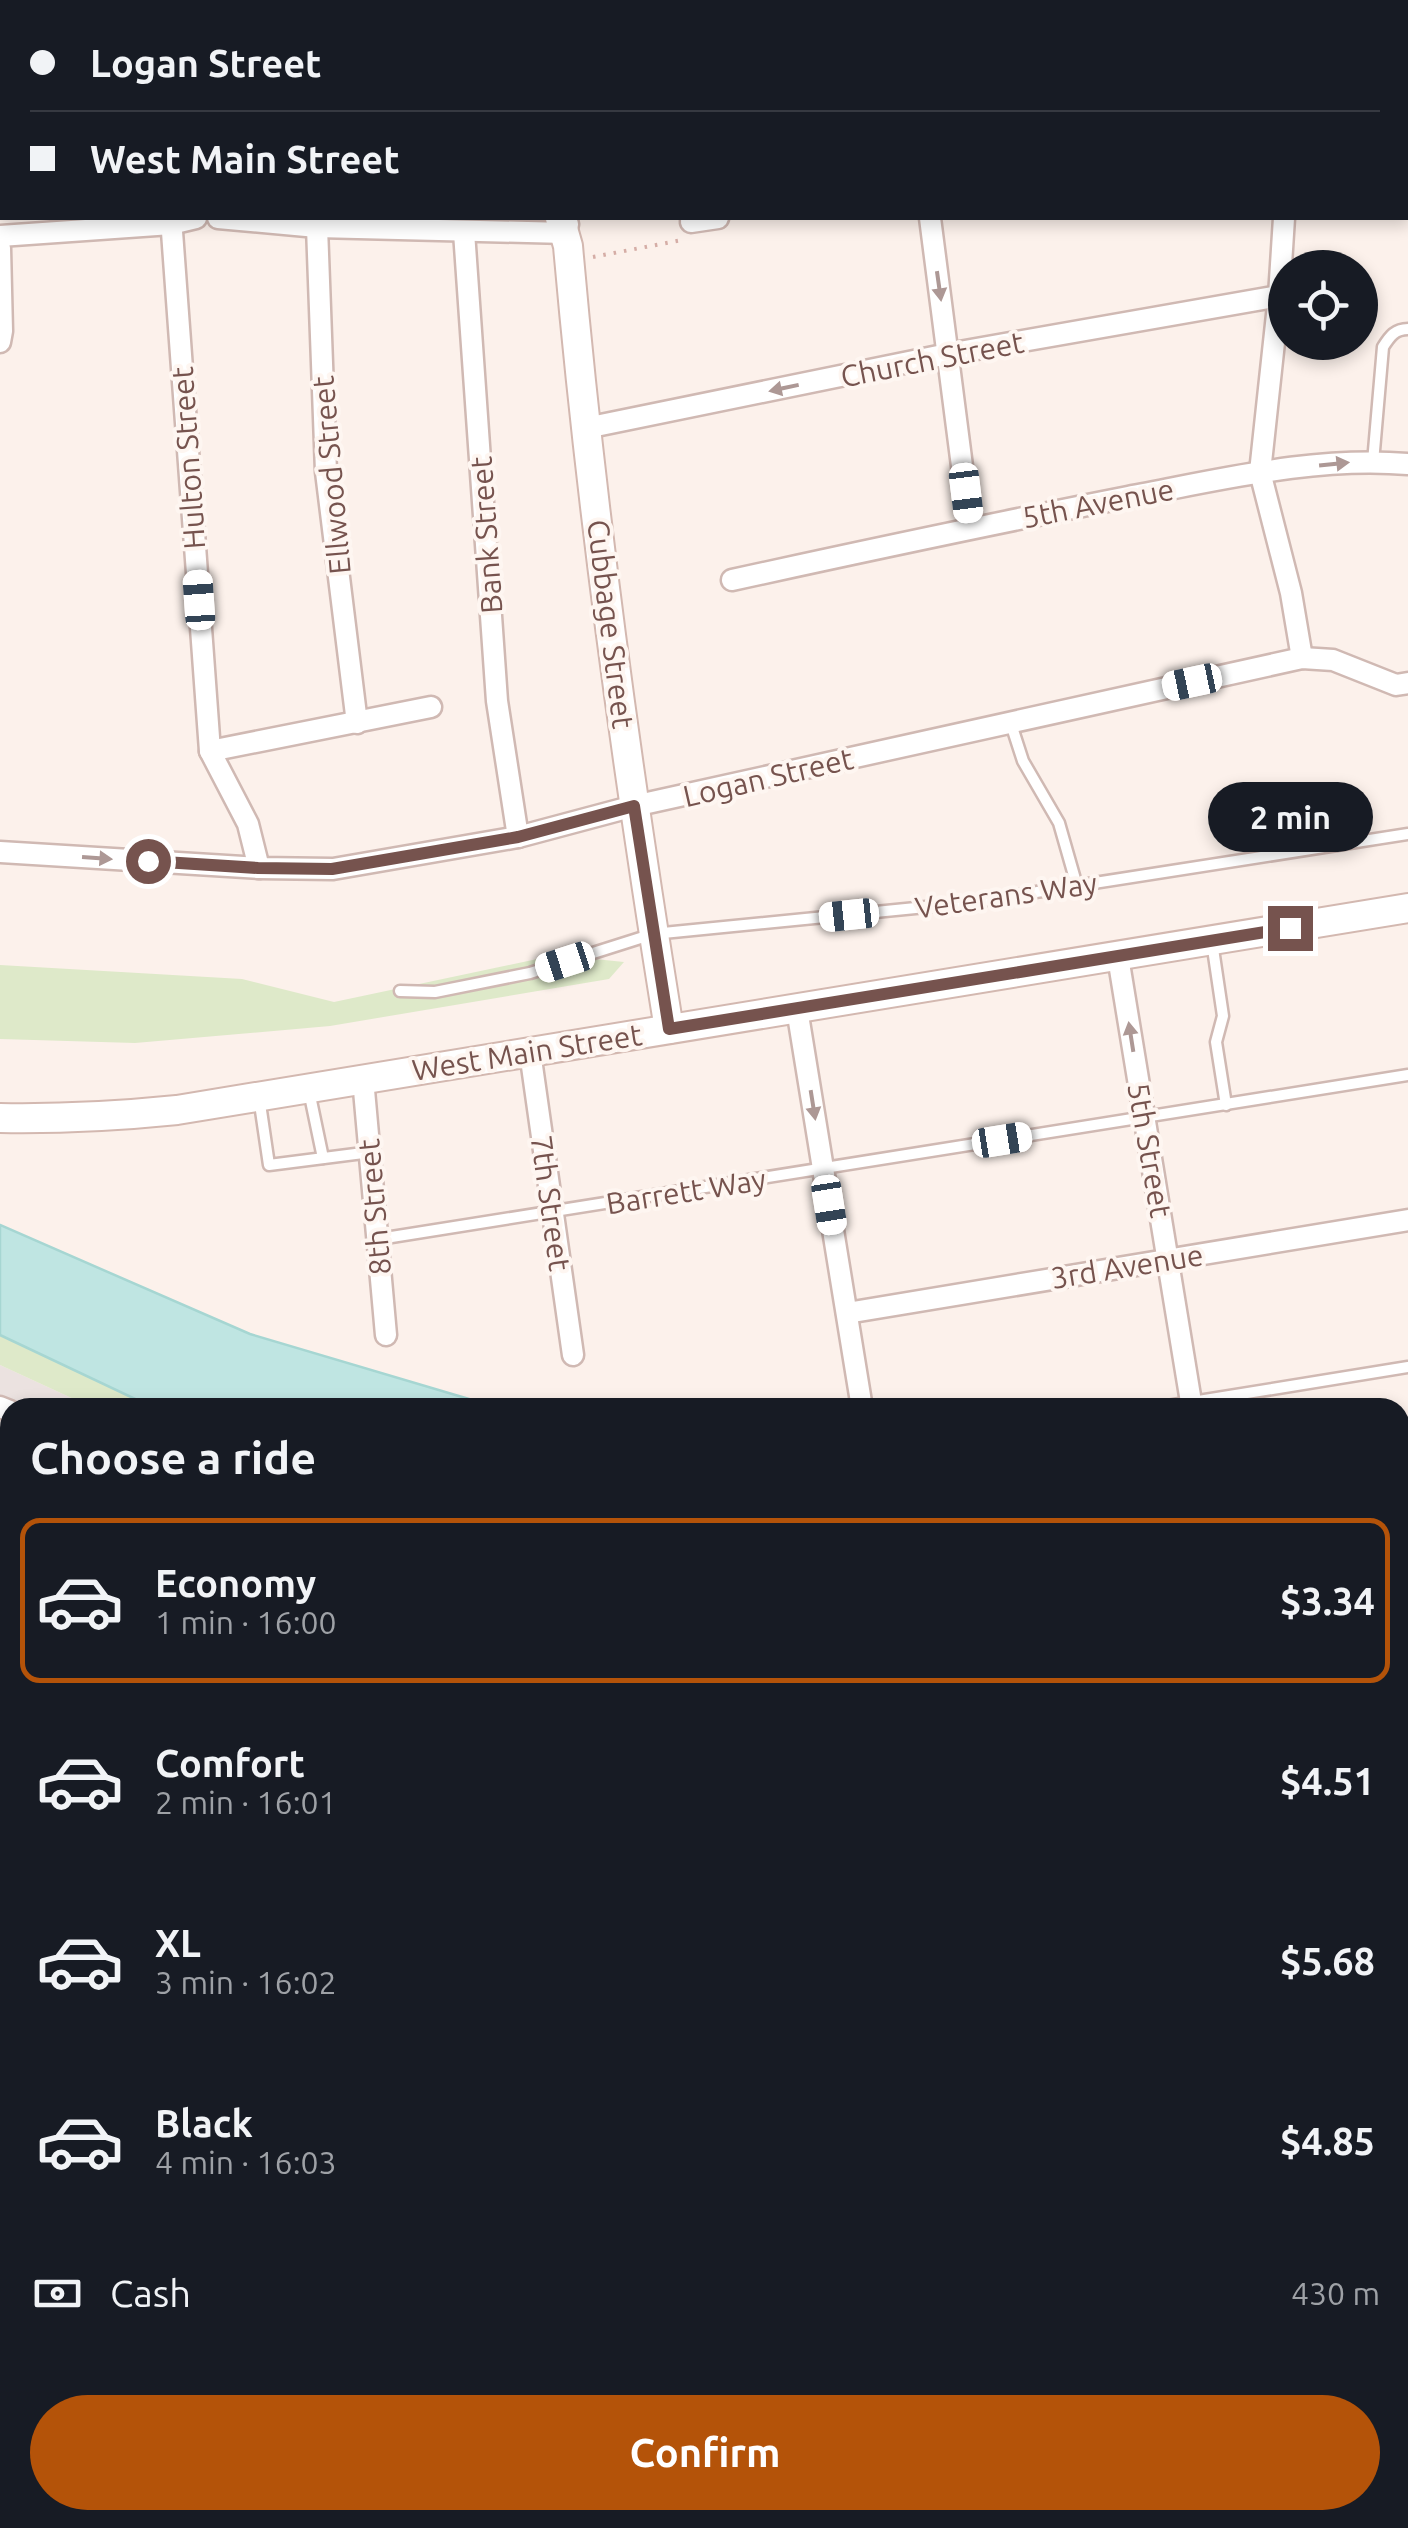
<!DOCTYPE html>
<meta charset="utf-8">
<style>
:root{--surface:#171b24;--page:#242831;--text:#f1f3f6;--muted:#9ea1a6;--line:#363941;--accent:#b45309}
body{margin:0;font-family:Ubuntu,sans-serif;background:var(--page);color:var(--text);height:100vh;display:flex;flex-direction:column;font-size:38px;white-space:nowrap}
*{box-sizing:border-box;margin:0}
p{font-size:32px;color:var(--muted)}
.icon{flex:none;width:55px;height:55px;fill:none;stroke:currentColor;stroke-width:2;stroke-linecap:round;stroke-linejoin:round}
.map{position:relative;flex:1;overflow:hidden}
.panel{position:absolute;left:0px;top:1398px;width:1410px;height:1132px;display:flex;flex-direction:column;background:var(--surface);border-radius:30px 30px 0 0;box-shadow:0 5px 15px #0003}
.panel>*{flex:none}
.hud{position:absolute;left:0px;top:0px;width:1410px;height:220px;box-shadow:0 5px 15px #0003;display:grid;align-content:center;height:220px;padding:0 30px;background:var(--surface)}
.fabs{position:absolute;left:1268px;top:250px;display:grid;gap:20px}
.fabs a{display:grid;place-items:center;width:110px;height:110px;border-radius:50%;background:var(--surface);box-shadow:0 5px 15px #0003;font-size:50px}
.end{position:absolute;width:45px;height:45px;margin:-22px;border:12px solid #76534e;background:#fff;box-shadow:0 0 0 5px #fff}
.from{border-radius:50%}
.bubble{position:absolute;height:70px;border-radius:35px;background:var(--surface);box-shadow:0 5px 15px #0003;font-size:32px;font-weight:600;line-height:70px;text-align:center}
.car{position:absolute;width:30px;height:60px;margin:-30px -15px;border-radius:12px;box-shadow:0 0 8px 2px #0007;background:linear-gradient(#fff 24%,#345 0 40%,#fff 0 76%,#345 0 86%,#fff 0)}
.hud b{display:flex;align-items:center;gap:35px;height:95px;font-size:38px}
.hud b+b{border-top:2px solid var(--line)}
.hud i{width:25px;height:25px;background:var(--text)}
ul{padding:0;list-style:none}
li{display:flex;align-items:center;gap:30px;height:165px;margin:0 20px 15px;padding:0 10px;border:5px solid transparent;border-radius:20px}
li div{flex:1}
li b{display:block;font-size:38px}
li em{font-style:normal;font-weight:600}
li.current{border-color:var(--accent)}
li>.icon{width:90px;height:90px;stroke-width:1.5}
h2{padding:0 30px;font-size:45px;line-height:120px}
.pay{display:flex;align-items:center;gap:25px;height:110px;padding:0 30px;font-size:38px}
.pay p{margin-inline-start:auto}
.action{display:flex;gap:20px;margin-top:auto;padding:20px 30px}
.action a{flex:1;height:115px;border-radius:60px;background:var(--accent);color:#fff;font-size:40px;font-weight:600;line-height:115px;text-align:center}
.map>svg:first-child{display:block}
.industrial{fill:#ebe2e0}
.green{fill:#dee9c9}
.water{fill:#bfe5e2;stroke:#a6d6d2;stroke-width:2.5}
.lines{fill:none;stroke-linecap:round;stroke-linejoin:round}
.lane-casing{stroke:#d0b9b3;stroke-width:15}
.street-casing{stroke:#d0b9b3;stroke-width:25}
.secondary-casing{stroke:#d3b8b0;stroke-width:32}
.path{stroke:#d5ada6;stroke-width:4;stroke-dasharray:2.5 8;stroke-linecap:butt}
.lane{stroke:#fff;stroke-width:10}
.street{stroke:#fff;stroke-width:20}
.secondary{stroke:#fff;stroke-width:28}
.oneway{fill:#ad9895}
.route{stroke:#76534e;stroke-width:12}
.labels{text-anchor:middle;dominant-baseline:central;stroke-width:8;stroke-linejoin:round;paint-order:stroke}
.street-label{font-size:30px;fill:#76534e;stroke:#fef6f1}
</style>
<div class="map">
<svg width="1408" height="2528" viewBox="0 0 1408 2528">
<rect width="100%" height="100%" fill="#fcf1eb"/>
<!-- industrial -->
<polygon class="industrial" points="0,1365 91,1407 10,1408 10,1713 0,1711"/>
<!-- green -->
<g class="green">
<polygon points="2,42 2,194 0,193 0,45"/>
<polygon points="556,955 624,962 609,979 330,1026 135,1043 0,1039 0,965 242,979 334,1002"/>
<polygon points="0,1335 152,1407 91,1407 0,1365"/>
<polygon points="1400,1884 1408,1885 1408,1972 1400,1971"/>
<polygon points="10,2271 10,2520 417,2520 410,2528 0,2528 0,2275"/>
</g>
<!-- water -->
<g class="water">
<polygon points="0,1225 250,1334 496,1407 152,1407 0,1335"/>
<polygon points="1400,1785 1408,1789 1408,1885 1400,1884"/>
</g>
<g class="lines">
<!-- lane casing -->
<g class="lane-casing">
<g id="lane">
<path d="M1373 462 1383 347C1390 336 1395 329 1408 329"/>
<polyline points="1011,724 1023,761 1059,823 1077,886"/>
<polyline points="1212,942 1223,1016 1216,1042 1226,1105"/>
<polyline points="400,991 435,992 530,973 653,934 966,903 1408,834"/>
<polyline points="309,1091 323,1158"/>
<polyline points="259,1097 269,1165 371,1152"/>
<polyline points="379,1239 1408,1075"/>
<polyline points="1155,1408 1408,1367"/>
<polyline points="0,1533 10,1535"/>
<polyline points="1400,1654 1408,1653"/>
<polyline points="0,1946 6,1966 6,1999 10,2005"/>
<polyline points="0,2089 10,2039"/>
<polyline points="0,2401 10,2405"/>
<polyline points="1400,2407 1408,2406"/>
<polyline points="116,2520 140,2528"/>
<polyline points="1200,2520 1201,2528"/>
<polyline points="54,2528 65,2520"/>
<polyline points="372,2528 391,2520"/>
</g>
</g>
<!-- street casing -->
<g class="street-casing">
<g id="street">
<polyline points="162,0 162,2"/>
<polyline points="395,0 395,2"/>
<polyline points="857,0 869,2"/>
<polyline points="902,0 902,2"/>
<polyline points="645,2 647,0"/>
<polyline points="919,2 931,0"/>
<polyline points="1298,2 1298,0"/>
<polyline points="0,6 2,0"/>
<polyline points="171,218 210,751 248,824 259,868"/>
<polyline points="218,218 317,227 566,233 568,224"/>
<polyline points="930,218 970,528"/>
<polyline points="1284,218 1279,296 1260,472 1291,593 1302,658"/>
<polyline points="691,222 718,218"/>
<polyline points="317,227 326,472 357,723"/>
<polyline points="464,232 497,701 518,837"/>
<polyline points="0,236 171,224 196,218"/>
<polyline points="0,248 2,331 0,342"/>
<polyline points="586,428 948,354 1279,296"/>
<path d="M732 580C864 551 996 523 1128 497 1220 480 1314 456 1408 464"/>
<polyline points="210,751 431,707"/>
<polyline points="0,852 259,868 333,869 518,837 634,806 1302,658 1333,660 1396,685 1408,683"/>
<polyline points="1118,957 1191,1402"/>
<polyline points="797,1009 862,1408"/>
<polyline points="530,1052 573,1355"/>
<polyline points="363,1079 386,1335"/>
<polyline points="847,1313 1408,1220"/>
<polyline points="0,1407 10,1411"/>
<polyline points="1400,1511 1408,1510"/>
<polyline points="0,1741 10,1743"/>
<polyline points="1400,2138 1408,2138"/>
<polyline points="0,2241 10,2244"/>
<polyline points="0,2267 10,2262"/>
<polyline points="554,2520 580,2528"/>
<polyline points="1036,2520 1064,2528"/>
<polyline points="1363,2520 1364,2528"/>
<polyline points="689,2528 694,2520"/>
<polyline points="963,2528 968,2520"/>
</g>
</g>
<!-- secondary casing -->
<g class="secondary-casing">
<g id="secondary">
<polyline points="482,0 483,2"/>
<path d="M560 218 568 246C591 508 627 770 669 1029"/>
<path d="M0 1118C60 1119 118 1116 177 1110L1408 908"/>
</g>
</g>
<!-- path -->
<polyline class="path" points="593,257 682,240"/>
<!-- lane -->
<use href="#lane" class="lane"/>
<!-- street -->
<use href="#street" class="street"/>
<!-- secondary -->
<use href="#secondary" class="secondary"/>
</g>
<!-- one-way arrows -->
<defs><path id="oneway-solid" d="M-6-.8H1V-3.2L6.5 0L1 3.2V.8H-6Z" transform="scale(2.5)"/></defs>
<g class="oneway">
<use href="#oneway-solid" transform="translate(939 286) rotate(82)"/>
<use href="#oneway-solid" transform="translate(784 388) rotate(168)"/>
<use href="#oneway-solid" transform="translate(1334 464) rotate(-6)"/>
<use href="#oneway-solid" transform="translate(97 858) rotate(4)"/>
<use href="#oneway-solid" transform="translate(1131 1037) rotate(-99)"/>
<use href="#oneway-solid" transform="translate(813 1105) rotate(81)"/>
</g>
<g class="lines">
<!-- route -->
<polyline class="route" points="148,861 258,868 332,869 518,837 634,806 669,1029 1290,928"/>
</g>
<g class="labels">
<!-- street labels -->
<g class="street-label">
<text transform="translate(932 359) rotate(-11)">Church Street</text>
<text transform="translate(188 458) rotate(-94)">Hulton Street</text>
<text transform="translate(331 475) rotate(-95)">Ellwood Street</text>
<text transform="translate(1098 503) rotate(-11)">5th Avenue</text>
<text transform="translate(486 535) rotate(-94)">Bank Street</text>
<text transform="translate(611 624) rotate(83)">Cubbage Street</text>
<text transform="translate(768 777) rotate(-13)">Logan Street</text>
<text transform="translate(1006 895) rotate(-8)">Veterans Way</text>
<text transform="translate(527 1052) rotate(-9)">West Main Street</text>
<text transform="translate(1150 1150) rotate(80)">5th Street</text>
<text transform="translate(686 1191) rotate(-9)">Barrett Way</text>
<text transform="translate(551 1203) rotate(82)">7th Street</text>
<text transform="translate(374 1207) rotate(-95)">8th Street</text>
<text transform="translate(1127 1266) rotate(-9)">3rd Avenue</text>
</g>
</g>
</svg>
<div class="fabs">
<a><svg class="icon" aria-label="locate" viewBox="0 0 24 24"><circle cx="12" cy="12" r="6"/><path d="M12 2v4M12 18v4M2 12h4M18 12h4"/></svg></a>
</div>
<i class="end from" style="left:148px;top:861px"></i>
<i class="end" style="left:1290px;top:928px"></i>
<div class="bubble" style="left:1208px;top:782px;width:165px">2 min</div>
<i class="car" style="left:966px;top:493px;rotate:173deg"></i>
<i class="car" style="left:199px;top:600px;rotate:356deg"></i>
<i class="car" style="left:1192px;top:682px;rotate:258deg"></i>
<i class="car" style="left:849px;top:915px;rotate:264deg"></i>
<i class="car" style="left:565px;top:962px;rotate:252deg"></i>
<i class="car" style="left:1002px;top:1140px;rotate:81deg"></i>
<i class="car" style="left:829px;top:1205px;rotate:171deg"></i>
<div class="hud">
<b><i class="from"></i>Logan Street</b>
<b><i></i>West Main Street</b>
</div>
<section class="panel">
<h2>Choose a ride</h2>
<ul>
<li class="current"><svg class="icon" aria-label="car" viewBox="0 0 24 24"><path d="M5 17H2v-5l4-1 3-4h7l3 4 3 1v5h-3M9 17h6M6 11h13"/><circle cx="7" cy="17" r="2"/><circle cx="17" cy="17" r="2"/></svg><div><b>Economy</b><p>1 min · 16:00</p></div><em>$3.34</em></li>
<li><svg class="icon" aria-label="car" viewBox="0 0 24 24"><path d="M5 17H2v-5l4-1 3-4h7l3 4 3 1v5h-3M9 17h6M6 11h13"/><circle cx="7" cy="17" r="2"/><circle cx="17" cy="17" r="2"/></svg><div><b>Comfort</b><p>2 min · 16:01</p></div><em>$4.51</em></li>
<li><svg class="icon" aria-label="car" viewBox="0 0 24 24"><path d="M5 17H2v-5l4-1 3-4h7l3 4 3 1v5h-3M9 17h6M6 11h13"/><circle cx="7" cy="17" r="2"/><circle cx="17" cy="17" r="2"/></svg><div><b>XL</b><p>3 min · 16:02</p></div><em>$5.68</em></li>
<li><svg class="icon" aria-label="car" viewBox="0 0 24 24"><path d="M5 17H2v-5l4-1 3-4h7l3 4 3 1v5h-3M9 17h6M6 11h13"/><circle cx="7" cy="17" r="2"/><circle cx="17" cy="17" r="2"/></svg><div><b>Black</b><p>4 min · 16:03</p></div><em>$4.85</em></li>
</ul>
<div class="pay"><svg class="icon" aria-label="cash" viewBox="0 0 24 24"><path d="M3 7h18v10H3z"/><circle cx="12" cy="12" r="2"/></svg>Cash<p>430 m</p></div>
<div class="action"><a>Confirm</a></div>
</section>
</div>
